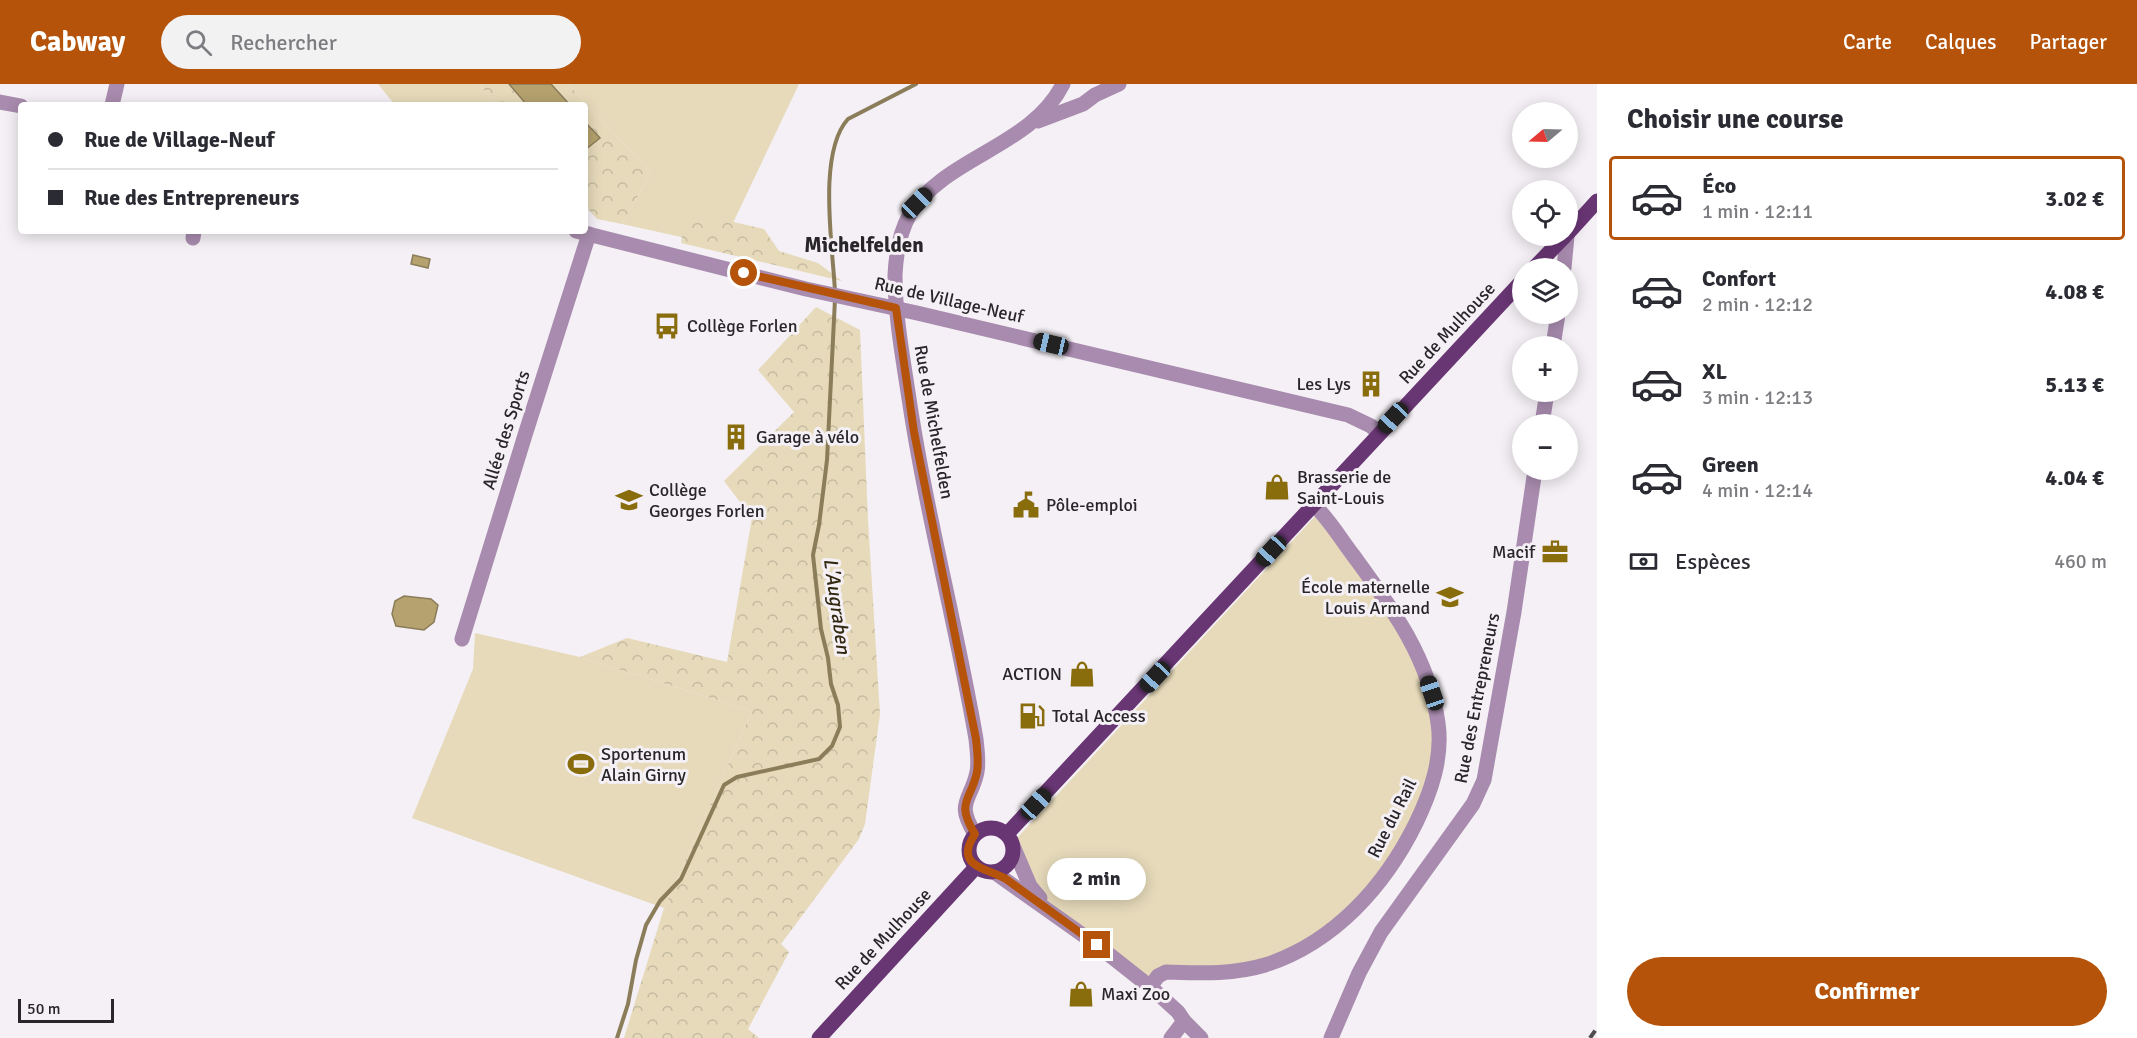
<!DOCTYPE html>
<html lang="fr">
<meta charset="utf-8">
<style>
:root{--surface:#fff;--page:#f2f2f3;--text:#2b2b33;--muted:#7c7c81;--line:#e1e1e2;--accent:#b45309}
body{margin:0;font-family:Signika,sans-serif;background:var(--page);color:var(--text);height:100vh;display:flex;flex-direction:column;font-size:22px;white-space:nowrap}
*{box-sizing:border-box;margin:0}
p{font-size:20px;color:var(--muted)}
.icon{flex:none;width:33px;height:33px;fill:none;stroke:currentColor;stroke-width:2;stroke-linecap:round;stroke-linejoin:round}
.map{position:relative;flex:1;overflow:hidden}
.side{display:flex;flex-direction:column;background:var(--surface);width:540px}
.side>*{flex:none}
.hud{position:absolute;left:18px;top:18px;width:570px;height:132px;border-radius:6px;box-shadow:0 3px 15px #0003;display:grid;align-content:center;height:132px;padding:0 30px;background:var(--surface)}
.needle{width:39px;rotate:251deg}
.buttons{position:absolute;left:1512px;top:18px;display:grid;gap:12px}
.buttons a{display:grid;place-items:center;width:66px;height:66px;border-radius:50%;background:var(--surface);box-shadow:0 3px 15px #0003;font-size:30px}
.scale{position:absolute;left:18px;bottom:15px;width:96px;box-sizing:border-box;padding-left:6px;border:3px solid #282628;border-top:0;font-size:16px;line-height:21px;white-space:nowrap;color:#282628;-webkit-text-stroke:4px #f4f0f5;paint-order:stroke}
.end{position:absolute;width:27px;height:27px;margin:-14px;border:8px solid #b45309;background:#fff;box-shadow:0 0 0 3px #fff}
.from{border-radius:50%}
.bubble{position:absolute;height:42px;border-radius:21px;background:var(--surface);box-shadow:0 3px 15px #0003;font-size:20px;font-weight:700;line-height:42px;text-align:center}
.car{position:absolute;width:18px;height:36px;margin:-18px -9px;border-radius:8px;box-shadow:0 0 4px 2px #0007;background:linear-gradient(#222 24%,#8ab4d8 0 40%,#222 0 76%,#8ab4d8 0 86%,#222 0)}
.hud b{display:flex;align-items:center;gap:21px;height:57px;font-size:22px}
.hud b+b{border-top:2px solid var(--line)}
.hud i{width:15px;height:15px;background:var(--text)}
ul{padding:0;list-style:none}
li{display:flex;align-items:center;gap:18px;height:84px;margin:0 12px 9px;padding:0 18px;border:3px solid transparent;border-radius:6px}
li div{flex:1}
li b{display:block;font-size:22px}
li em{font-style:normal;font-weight:700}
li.selected{border-color:var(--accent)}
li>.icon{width:54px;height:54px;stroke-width:1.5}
h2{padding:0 30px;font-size:27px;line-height:72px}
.pay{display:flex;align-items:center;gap:15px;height:66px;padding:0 30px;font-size:22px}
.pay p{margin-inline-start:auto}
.button{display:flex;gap:12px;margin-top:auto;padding:12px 30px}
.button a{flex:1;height:69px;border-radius:36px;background:var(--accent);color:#fff;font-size:24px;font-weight:700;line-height:69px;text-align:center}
header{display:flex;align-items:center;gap:36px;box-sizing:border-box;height:84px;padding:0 30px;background:var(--accent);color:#fff}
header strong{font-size:28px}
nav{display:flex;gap:33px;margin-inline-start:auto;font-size:21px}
.search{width:420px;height:54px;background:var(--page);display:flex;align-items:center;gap:15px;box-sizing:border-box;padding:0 21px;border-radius:33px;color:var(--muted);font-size:22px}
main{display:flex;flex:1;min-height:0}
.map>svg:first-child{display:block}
.grass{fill:#e6daba}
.forest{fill:url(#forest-crowns)}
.water{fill:#b5a26e;stroke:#8b7d59;stroke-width:1.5}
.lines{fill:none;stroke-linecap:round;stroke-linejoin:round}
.stream{stroke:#8b7d59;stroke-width:4}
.minor{stroke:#a88bae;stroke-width:15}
.major{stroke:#693674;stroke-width:15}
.rail{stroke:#4f4d4f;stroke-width:4;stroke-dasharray:9 4.5;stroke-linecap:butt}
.route{stroke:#b45309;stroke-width:8}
.labels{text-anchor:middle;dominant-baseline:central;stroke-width:6;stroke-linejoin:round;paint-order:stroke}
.street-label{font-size:18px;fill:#282628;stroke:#f4f0f5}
.poi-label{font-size:18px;fill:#282628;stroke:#f4f0f5;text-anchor:start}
.water-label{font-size:20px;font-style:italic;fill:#322910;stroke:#f4f0f5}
.quarter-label{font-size:21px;font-weight:bold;fill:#282628;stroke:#f4f0f5}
</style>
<header>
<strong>Cabway</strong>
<div class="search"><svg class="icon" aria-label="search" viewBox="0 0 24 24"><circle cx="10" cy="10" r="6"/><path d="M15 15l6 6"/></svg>Rechercher</div>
<nav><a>Carte</a><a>Calques</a><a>Partager</a></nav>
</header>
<main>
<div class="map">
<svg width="1597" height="954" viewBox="0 0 1597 954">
<defs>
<pattern id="forest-crowns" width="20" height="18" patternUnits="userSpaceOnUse" patternTransform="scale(1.5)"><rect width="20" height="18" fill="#e6daba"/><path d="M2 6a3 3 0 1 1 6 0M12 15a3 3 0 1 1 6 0" fill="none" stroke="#c5bba0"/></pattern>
</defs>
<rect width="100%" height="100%" fill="#f4f0f5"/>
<!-- grass -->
<g class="grass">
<polygon points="378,0 479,0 496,21 395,21"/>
<polygon points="568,0 799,0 722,162 622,140 651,89"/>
<polygon points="1320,427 1410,554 1439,656 1404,763 1340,840 1266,880 1166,888 1150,903 1049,826 1021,773 1017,754"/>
<polygon points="475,549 580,573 752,627 664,824 412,734 473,585"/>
</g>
<!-- forest -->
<g class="forest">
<polygon points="479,0 509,0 527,21 496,21"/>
<polygon points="551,0 568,0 651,89 622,140 597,135 585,122 585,66 600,54 585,38 585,21 570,21"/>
<polygon points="690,128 764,145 779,167 818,179 842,197 681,159 683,146"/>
<polygon points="816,223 860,246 868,436 880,630 865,740 859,755 781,860 789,868 748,945 759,954 624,954 664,824 752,627 580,573 627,554 727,578 752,434 724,397 794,328 758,286"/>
</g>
<!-- water -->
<g class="water">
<polygon points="509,0 551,0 570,21 527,21"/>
<polygon points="585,38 600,54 585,66"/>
<polygon points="413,171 430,175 428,184 411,180"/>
<polygon points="404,512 431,515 438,521 434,538 424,546 396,542 392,530 395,517"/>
</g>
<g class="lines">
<!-- stream -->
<g class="stream">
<path d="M835 208C833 164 817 69 848 35L916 0"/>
<polyline points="617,954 628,920 636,876 646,841 660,817 681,795 724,701 737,693 819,675 832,662 840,643 838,621 831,600 828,574 821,545 813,471 819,441 827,376 835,215"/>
</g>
<!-- minor -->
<g class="minor">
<polyline points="0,18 21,22"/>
<polyline points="112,21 117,0"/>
<polyline points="1038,37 1083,20 1095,11 1119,0"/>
<polyline points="576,147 806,205 917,229 1348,331 1371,342 1379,349"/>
<polyline points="193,154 194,147"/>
<polyline points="1564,184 1567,152"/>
<polyline points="1553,262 1558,230"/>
<polyline points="1542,340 1547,308"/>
<polyline points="462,555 525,351 589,150"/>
<path d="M975 750C955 718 971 717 977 688 979 678 977 665 976 655 956 539 925 425 908 308 902 269 895 230 895 191 896 170 899 149 910 130 944 73 1032 63 1063 0"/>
<polyline points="1013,762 1030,802 1040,814"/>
<polyline points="994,788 1097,861 1154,906 1178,928 1184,937 1201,954"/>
<path d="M1150 903 1158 892 1166 888C1199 889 1232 891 1265 881 1334 859 1385 802 1416 739 1431 708 1443 674 1438 639 1429 573 1391 523 1353 471 1340 454 1329 435 1314 421"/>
<polyline points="1171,954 1184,937"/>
<polyline points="1331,954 1359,889 1381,848 1473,720 1484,696 1514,528 1535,386"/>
</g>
<!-- major -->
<g class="major">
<polyline points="1568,149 1597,117"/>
<polyline points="1534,184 1565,152"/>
<circle cx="991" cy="766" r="22"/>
<polyline points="1007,750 1522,197"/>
<polyline points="819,954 976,783"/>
</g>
<!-- rail -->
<polyline class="rail" points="1590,954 1597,944"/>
</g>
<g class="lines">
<!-- route -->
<path class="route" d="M744 189 896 224 914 348 976 655C977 665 979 678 977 688 971 717 955 718 975 750 953 783 987 784 1006 795L1097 861"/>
</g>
<!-- icons -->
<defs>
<g id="bus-bare" transform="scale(2.07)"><path d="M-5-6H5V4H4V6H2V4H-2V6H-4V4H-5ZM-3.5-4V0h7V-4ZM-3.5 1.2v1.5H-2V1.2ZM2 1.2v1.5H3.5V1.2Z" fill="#896d0d" stroke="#f4f0f5" stroke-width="2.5" paint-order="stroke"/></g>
<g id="building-bare" transform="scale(2.07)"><path d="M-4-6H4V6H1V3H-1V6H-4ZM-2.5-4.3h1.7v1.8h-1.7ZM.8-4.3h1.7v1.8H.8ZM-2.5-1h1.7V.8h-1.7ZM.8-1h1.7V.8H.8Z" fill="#896d0d" stroke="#f4f0f5" stroke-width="2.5" paint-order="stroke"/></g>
<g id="shop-bare" transform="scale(2.07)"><path d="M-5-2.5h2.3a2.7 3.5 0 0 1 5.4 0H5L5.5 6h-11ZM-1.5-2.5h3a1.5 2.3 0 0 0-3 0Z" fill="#896d0d" stroke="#f4f0f5" stroke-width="2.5" paint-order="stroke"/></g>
<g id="school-bare" transform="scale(2.07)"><path d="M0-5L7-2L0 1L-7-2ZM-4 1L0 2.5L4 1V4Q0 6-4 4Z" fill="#896d0d" stroke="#f4f0f5" stroke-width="2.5" paint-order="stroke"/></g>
<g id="civic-bare" transform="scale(2.07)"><path d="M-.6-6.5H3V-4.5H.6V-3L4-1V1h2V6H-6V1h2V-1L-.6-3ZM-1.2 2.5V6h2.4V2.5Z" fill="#896d0d" stroke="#f4f0f5" stroke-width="2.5" paint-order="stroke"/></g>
<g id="office-bare" transform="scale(2.07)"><path d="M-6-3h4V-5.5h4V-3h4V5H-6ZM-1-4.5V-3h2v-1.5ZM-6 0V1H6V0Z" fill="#896d0d" stroke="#f4f0f5" stroke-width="2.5" paint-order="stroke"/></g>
<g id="fuel-bare" transform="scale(2.07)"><path d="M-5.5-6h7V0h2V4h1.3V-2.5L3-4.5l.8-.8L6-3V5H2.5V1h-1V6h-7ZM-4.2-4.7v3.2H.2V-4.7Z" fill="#896d0d" stroke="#f4f0f5" stroke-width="2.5" paint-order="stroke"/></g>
<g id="stadium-bare" transform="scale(2.07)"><path d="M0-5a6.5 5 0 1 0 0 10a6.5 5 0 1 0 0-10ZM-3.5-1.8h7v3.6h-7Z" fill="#896d0d" stroke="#f4f0f5" stroke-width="2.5" paint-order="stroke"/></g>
</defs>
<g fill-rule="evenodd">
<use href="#bus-bare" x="667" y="242"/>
<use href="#building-bare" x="1371" y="300"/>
<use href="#building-bare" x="736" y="353"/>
<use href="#shop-bare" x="1277" y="403"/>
<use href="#school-bare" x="629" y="416"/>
<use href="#civic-bare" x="1026" y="421"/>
<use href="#office-bare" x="1555" y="468"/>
<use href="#school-bare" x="1450" y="513"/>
<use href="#shop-bare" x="1082" y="590"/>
<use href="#fuel-bare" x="1032" y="632"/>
<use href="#stadium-bare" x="581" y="680"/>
<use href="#shop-bare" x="1081" y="910"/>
</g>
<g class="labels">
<!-- street labels -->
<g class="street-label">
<text transform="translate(949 216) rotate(13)">Rue de Village-Neuf</text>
<text transform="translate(1447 249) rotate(-47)">Rue de Mulhouse</text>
<text transform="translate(934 338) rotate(80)">Rue de Michelfelden</text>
<text transform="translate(506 346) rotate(-73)">Allée des Sports</text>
<text transform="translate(1477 614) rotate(-79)">Rue des Entrepreneurs</text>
<text transform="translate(1392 734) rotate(-63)">Rue du Rail</text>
<text transform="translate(883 855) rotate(-47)">Rue de Mulhouse</text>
</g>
<!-- poi labels -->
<g class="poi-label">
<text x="687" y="242">Collège Forlen</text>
<text x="1351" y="300" text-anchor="end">Les Lys</text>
<text x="756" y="353">Garage à vélo</text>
<text x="1297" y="393">Brasserie de<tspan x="1297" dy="21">Saint-Louis</tspan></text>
<text x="649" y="406">Collège<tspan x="649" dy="21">Georges Forlen</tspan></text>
<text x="1046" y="421">Pôle-emploi</text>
<text x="1535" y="468" text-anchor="end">Macif</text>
<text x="1430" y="503" text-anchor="end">École maternelle<tspan x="1430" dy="21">Louis Armand</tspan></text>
<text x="1062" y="590" text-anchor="end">ACTION</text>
<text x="1052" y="632">Total Access</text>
<text x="601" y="670">Sportenum<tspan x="601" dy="21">Alain Girny</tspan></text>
<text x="1101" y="910">Maxi Zoo</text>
</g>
<!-- water labels -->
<g class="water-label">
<text transform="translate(837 522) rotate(82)">L'Augraben</text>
</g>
<!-- quarter labels -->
<g class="quarter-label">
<text x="864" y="161">Michelfelden</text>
</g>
</g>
</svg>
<div class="buttons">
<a><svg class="needle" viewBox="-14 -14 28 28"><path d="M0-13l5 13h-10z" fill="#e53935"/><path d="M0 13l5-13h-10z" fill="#7c7c81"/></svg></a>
<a><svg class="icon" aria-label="locate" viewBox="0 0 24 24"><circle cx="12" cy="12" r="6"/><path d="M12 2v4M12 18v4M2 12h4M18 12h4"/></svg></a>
<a><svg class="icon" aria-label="layers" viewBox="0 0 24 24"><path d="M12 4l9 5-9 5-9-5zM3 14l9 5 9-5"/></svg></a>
<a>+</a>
<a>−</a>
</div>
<div class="scale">50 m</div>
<i class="end from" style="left:744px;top:189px"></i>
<i class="end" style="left:1097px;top:861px"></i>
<div class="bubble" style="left:1047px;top:774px;width:99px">2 min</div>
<i class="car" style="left:917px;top:119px;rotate:45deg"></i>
<i class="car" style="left:1051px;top:260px;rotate:283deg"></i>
<i class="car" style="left:1393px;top:334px;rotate:223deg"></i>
<i class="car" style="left:1271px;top:467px;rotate:223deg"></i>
<i class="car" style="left:1155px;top:593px;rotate:223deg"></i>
<i class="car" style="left:1432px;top:609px;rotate:341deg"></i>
<i class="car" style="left:1036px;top:720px;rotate:43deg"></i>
<div class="hud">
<b><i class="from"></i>Rue de Village-Neuf</b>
<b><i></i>Rue des Entrepreneurs</b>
</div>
</div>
<section class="side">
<h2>Choisir une course</h2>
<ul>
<li class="selected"><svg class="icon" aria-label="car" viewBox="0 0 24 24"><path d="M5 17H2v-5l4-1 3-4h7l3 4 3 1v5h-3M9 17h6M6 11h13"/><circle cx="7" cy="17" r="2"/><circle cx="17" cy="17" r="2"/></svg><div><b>Éco</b><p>1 min · 12:11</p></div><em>3.02 €</em></li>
<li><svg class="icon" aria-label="car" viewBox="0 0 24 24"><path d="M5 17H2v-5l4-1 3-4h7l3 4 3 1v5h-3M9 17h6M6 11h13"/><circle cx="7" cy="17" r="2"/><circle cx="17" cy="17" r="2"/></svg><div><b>Confort</b><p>2 min · 12:12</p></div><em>4.08 €</em></li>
<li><svg class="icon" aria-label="car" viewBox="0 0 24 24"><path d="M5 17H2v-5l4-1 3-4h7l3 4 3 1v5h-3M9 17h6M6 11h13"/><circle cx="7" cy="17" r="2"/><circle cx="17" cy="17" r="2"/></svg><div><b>XL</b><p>3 min · 12:13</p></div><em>5.13 €</em></li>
<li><svg class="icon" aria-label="car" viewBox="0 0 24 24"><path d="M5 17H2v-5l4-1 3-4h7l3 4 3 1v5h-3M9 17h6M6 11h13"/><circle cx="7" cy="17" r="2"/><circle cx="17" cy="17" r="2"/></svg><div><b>Green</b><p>4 min · 12:14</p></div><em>4.04 €</em></li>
</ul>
<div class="pay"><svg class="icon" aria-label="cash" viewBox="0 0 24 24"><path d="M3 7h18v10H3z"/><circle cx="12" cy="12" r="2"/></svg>Espèces<p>460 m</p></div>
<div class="button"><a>Confirmer</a></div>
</section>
</main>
